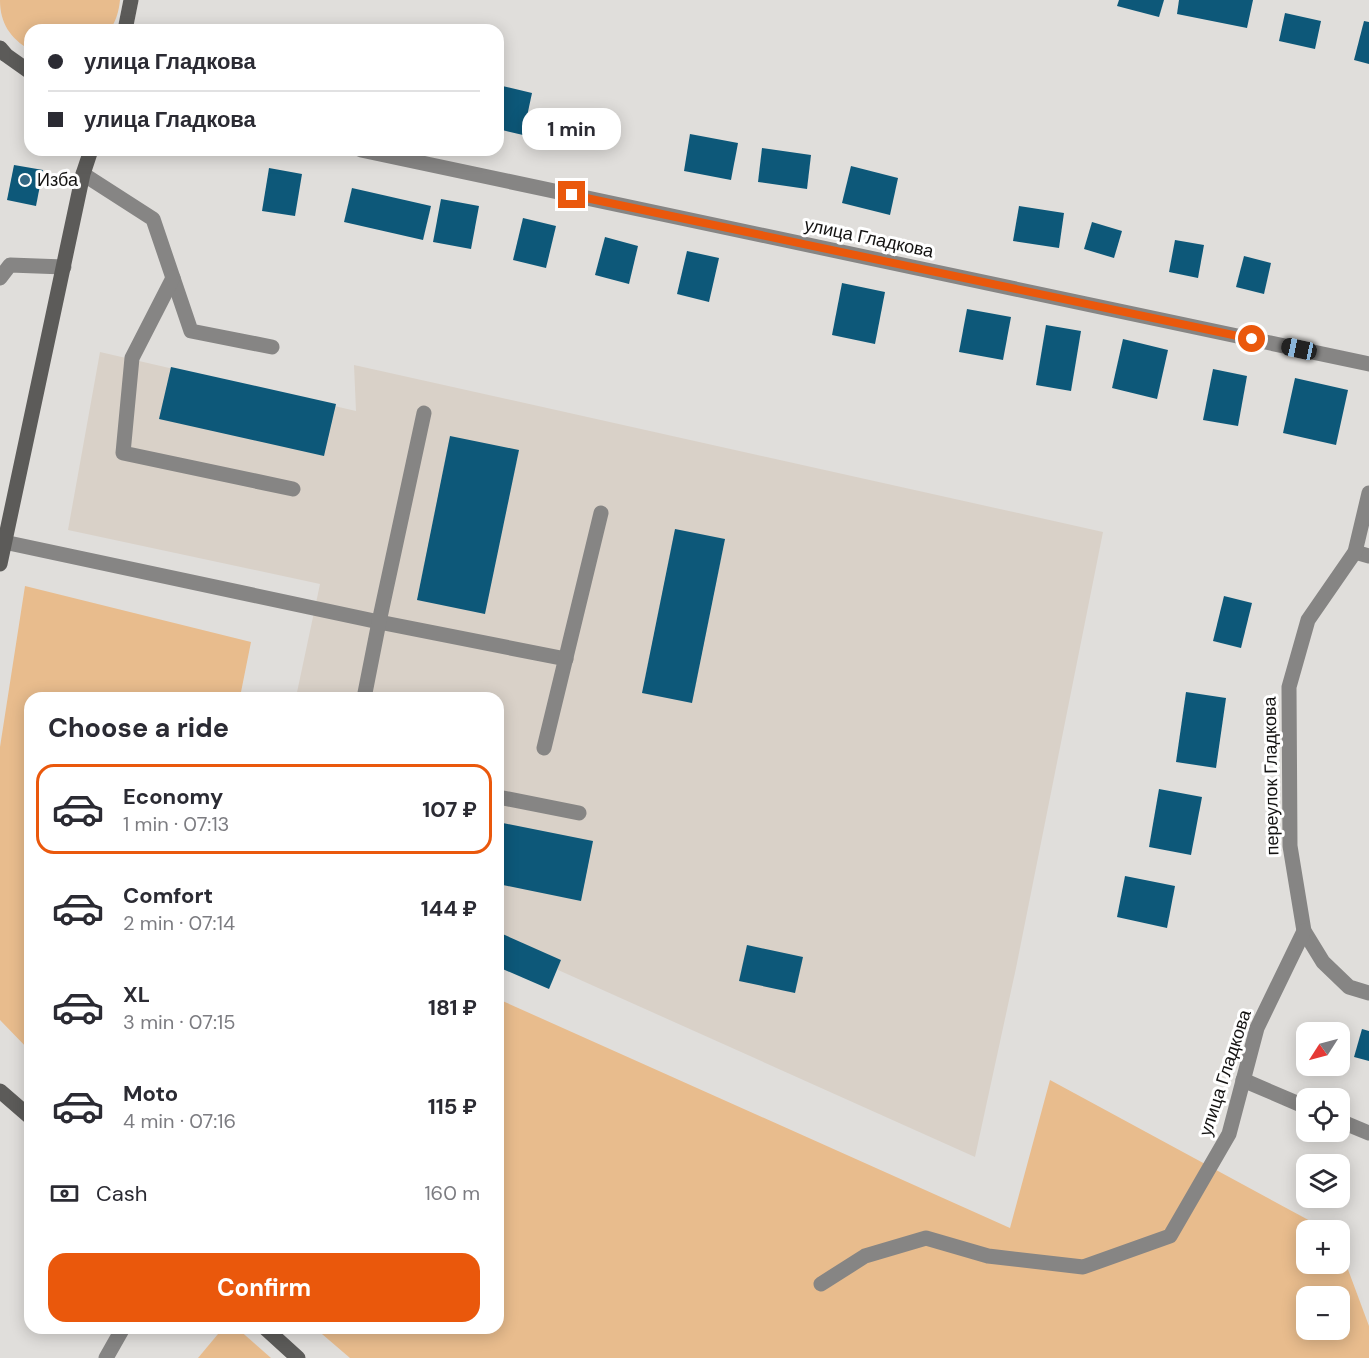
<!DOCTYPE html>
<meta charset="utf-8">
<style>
:root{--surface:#fff;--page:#f7f7f7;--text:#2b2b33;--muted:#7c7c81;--line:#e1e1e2;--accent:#ea580c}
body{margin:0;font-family:"DM Sans",sans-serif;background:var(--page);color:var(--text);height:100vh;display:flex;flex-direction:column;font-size:22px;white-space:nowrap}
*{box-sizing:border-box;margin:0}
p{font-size:20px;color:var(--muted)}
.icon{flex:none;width:33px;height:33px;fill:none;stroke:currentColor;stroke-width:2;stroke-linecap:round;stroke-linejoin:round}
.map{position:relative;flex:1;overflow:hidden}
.sheet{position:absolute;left:24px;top:692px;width:480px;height:642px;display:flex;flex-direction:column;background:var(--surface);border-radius:18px;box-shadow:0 3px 15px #0003}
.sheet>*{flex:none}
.guide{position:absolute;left:24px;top:24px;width:480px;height:132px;border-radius:18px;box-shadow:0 3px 15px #0003;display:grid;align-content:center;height:132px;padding:0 24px;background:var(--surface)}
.needle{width:39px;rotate:234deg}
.buttons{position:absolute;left:1296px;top:1022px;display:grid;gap:12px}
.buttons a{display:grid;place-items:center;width:54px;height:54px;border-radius:12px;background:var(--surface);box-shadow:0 3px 15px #0003;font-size:30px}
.end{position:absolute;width:27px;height:27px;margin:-14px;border:8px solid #ea580c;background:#fff;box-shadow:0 0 0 3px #fff}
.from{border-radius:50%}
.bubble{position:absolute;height:42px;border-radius:18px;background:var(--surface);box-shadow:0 3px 15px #0003;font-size:20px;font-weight:700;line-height:42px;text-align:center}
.car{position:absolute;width:18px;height:36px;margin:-18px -9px;border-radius:8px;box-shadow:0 0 4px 2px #0007;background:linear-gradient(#222 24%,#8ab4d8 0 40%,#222 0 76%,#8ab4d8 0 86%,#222 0)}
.guide b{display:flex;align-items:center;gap:21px;height:57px;font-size:22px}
.guide b+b{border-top:2px solid var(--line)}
.guide i{width:15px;height:15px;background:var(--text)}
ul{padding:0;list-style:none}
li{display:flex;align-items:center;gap:18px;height:90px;margin:0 12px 9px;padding:0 12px;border:3px solid transparent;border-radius:18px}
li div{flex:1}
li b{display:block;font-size:22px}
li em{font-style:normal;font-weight:700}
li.selected{border-color:var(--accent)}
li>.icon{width:54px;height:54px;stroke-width:1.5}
h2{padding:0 24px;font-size:27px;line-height:72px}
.pay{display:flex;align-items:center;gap:15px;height:66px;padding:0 24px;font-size:22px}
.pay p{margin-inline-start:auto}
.cta{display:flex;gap:12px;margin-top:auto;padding:12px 24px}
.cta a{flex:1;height:69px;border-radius:18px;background:var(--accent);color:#fff;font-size:24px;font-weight:700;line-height:69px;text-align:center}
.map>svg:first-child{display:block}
.built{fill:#d9d1c8}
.green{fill:#e8bc8d;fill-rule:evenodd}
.building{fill:#0d5879}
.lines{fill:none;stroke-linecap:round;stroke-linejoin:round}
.lane{stroke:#868584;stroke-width:15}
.street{stroke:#868584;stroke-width:15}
.secondary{stroke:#5c5b59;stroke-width:15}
.route{stroke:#ea580c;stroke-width:8}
.poi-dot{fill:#346884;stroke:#fff;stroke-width:2}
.labels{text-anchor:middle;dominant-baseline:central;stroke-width:6;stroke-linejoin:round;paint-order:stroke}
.poi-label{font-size:18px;fill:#141312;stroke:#fff;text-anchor:start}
.street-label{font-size:18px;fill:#141312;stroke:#fff}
</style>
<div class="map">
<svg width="1369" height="1358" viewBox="0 0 1369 1358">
<rect width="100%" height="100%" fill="#e0dedb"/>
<!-- built -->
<polygon class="built" points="100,352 356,411 354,365 1103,532 1016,968 975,1157 498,943 498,698 296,697 320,584 68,530"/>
<!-- green -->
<g class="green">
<path d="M0 0H120C119 11 116 21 110 30H30V50C10 38 0 23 0 0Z"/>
<polygon points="25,586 251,642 240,697 30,698 30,1051 0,1020 0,747"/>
<path d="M498 999 1010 1228 1050 1080 1327 1230H1306V1263H1340V1248L1369 1326V1358H350L315 1328H498ZM1306 1296H1340V1329H1306Z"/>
<polygon points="223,1328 237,1328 271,1358 198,1358"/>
</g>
<!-- building -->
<g class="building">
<polygon points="1119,0 1164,0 1159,17 1117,6"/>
<polygon points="1179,0 1253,0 1247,28 1177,14"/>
<polygon points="1285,13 1321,21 1315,49 1279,41"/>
<polygon points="1364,21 1369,22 1369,64 1354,60"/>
<polygon points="498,85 532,93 523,135 498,129"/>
<polygon points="690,134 738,143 731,180 684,171"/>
<polygon points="762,148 811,155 807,189 758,182"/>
<polygon points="14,165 43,170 36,206 7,200"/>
<polygon points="851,166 898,178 890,215 842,203"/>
<polygon points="269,168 302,174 295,216 262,211"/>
<polygon points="352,188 431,206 423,240 344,222"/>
<polygon points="441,199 479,206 471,249 433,242"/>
<polygon points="1019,206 1064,213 1059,248 1013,241"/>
<polygon points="523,218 556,226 546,268 513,260"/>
<polygon points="1092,222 1122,231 1114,258 1084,249"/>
<polygon points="605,237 638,246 629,284 595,275"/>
<polygon points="1175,240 1204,245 1198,278 1169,272"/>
<polygon points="687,251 719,258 709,302 677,294"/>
<polygon points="1244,256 1271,263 1264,294 1236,287"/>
<polygon points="842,283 885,292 875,344 832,335"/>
<polygon points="967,309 1011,317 1003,360 959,352"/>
<polygon points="1046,325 1081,331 1071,391 1036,385"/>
<polygon points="1123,339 1168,350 1157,399 1112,388"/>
<polygon points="171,367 336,404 324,456 159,419"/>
<polygon points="1213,369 1247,376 1238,426 1203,420"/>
<polygon points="1295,378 1348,390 1336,445 1283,433"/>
<polygon points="450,436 519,450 485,614 417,600"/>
<polygon points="675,529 725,539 692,703 642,693"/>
<polygon points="1224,596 1252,603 1241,648 1213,641"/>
<polygon points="1186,692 1226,698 1216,768 1176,762"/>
<polygon points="1159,789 1202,797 1191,855 1149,847"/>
<polygon points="498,822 593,841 581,901 498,884"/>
<polygon points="1125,876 1175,886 1167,928 1117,917"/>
<polygon points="498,932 561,960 549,989 498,967"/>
<polygon points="747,945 803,957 795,993 739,981"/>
<polygon points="1362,1029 1369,1031 1369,1061 1354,1057"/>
</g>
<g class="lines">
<!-- lane -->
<g class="lane">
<polyline points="83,174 153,219 191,331 272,347"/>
<polyline points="0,278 10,265 64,267"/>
<polyline points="173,278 132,358 123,453 293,489"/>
<polyline points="4,542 379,622 566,659"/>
<polyline points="1355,552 1369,556"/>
<polyline points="364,698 379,622 424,413"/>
<polyline points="544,748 601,513"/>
<polyline points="498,797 579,813"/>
<polyline points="1243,1080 1306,1107"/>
<polyline points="1340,1121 1369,1133"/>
</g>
<!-- street -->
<g class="street">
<polyline points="361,150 1369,364"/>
<polyline points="1369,493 1355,552 1308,620 1289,687 1290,846 1304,931 1323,962 1349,987 1369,993"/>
<polyline points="821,1284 865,1256 926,1238 988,1256 1083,1267 1170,1236 1229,1134 1257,1028 1304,931"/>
<polyline points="106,1358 123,1328"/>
</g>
<!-- secondary -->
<g class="secondary">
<polyline points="125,30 131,0"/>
<polyline points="0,48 6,55 30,72"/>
<polyline points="0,564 83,174 91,150"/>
<polyline points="0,1091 30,1117"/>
<polyline points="265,1328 298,1358"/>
</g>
</g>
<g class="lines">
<!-- route -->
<polyline class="route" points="572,195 1252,339"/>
</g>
<!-- markers -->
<circle class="poi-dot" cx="25" cy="180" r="6"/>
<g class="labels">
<!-- poi labels -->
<g class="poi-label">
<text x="37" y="180">Изба</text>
</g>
<!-- street labels -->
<g class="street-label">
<text transform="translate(869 238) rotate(12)">улица Гладкова</text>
<text transform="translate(1271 776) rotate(-91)">переулок Гладкова</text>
<text transform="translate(1225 1073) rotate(-72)">улица Гладкова</text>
</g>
</g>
</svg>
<div class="buttons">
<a><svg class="needle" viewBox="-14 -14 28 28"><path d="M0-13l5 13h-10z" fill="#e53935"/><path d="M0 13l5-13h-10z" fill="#7c7c81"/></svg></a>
<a><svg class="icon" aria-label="locate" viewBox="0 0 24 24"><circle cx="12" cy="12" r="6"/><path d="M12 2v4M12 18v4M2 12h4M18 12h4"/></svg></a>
<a><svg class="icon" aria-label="layers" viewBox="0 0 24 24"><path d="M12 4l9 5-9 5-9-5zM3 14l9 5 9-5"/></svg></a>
<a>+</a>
<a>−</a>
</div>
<i class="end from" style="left:1252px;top:339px"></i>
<i class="end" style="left:572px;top:195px"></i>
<div class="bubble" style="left:522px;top:108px;width:99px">1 min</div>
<i class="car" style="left:1299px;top:349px;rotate:282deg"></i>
<div class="guide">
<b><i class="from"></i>улица Гладкова</b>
<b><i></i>улица Гладкова</b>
</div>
<section class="sheet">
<h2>Choose a ride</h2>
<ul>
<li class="selected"><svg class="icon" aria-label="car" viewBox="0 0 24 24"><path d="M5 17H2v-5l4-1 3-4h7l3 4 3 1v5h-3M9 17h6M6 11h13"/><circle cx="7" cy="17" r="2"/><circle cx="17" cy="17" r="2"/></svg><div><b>Economy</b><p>1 min · 07:13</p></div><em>107 ₽</em></li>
<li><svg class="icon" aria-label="car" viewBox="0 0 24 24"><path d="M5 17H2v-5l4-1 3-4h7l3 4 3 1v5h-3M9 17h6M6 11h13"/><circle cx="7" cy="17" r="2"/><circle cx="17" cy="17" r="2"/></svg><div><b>Comfort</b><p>2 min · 07:14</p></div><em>144 ₽</em></li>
<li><svg class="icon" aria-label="car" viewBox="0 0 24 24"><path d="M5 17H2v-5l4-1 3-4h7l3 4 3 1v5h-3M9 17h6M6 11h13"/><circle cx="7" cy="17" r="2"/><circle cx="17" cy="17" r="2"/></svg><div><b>XL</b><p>3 min · 07:15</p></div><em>181 ₽</em></li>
<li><svg class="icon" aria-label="car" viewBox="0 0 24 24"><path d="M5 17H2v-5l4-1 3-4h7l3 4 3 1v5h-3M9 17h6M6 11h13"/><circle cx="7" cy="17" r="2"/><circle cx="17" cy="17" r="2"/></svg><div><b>Moto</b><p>4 min · 07:16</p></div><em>115 ₽</em></li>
</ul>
<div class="pay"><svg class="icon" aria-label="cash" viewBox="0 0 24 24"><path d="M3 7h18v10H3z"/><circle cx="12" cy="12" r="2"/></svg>Cash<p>160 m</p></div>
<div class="cta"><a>Confirm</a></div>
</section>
</div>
